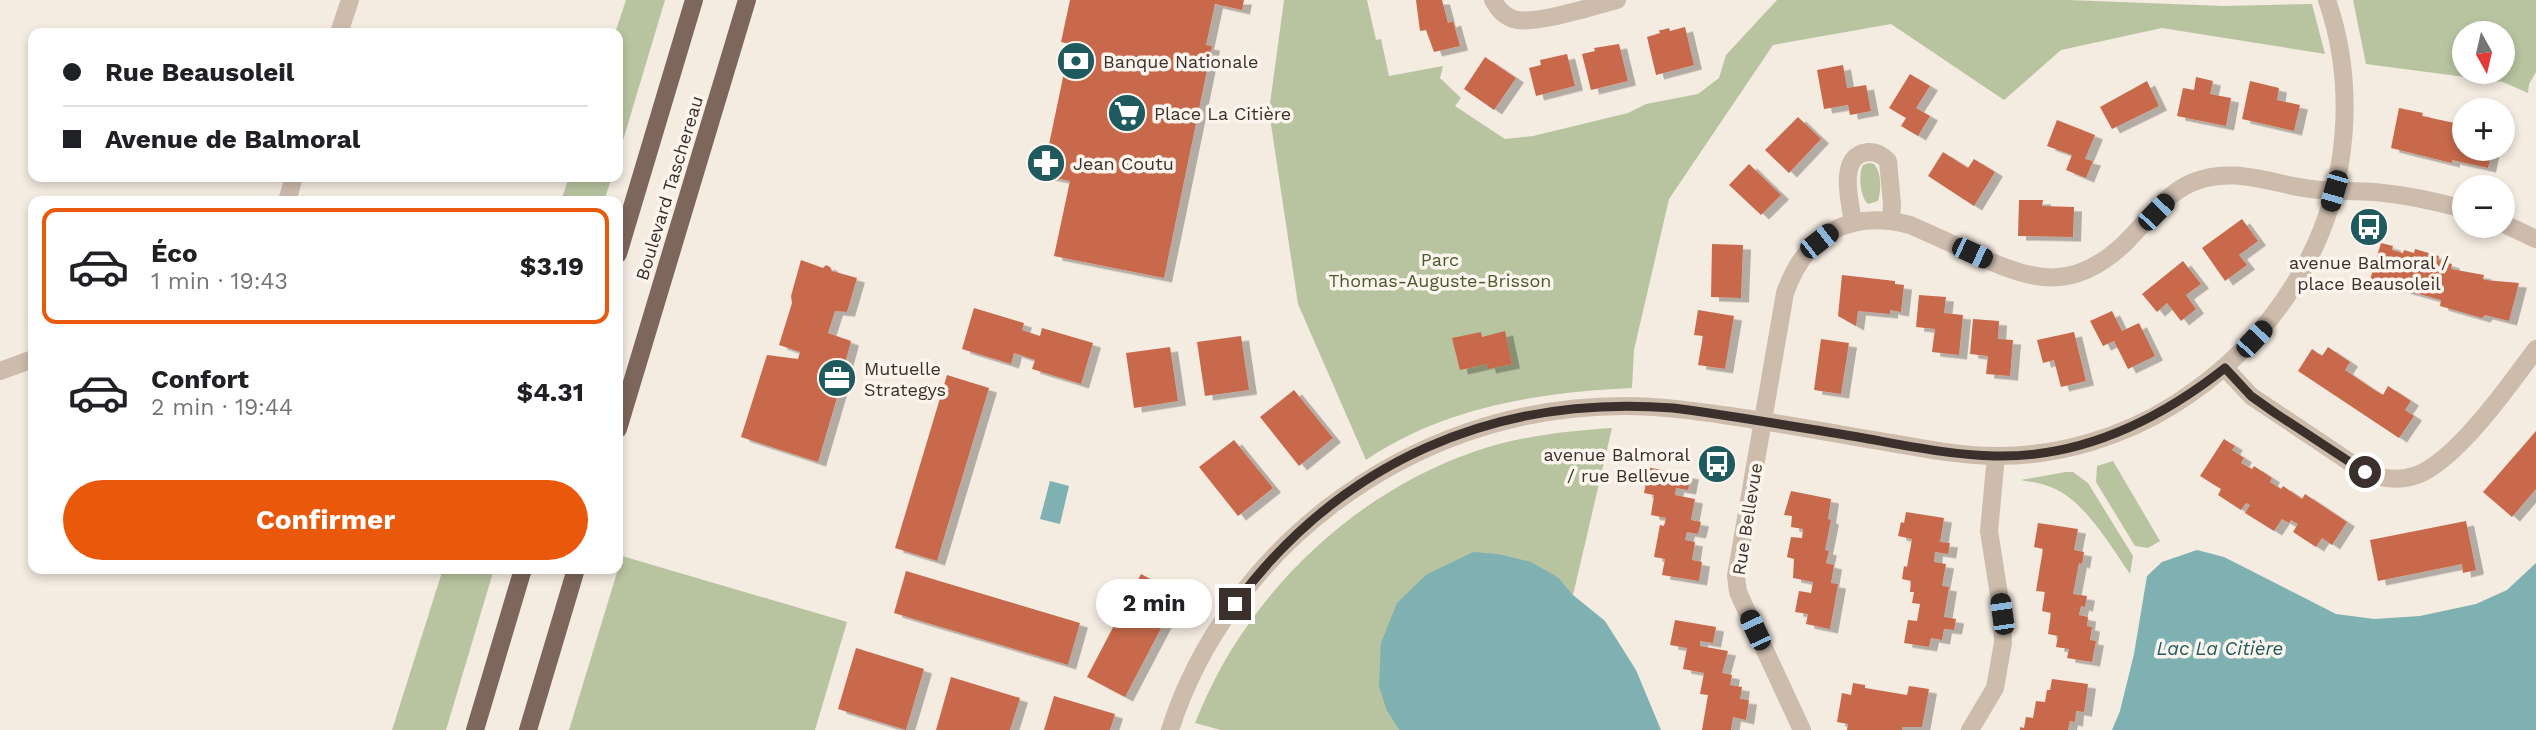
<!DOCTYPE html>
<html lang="fr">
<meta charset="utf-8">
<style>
:root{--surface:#fff;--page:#f6f6f6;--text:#202124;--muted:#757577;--line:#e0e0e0;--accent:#ea580c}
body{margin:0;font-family:"Work Sans",sans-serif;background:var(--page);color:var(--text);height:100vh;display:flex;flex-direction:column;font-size:26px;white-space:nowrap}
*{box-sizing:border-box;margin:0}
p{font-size:23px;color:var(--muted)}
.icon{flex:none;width:38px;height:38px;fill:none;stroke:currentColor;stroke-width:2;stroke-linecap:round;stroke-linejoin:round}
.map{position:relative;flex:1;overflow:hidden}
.panel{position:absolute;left:28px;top:196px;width:595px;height:378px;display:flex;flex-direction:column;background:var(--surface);border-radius:14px;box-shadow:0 4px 10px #0003}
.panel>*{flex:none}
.top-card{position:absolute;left:28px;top:28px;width:595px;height:154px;border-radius:14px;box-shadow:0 4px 10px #0003;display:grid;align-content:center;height:154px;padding:0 35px;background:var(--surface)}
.needle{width:46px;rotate:172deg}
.tools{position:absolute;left:2452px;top:21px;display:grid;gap:14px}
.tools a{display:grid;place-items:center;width:63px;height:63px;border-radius:50%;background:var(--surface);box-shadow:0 4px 10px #0003;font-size:35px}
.end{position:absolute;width:32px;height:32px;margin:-16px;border:9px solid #3b302b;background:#fff;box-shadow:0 0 0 4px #fff}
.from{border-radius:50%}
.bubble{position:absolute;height:49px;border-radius:24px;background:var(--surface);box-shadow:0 4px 10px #0003;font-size:23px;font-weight:700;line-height:49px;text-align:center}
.car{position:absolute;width:21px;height:42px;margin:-21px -10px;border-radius:9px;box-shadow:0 0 5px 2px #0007;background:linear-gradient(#222 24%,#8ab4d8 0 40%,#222 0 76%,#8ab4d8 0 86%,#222 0)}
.top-card b{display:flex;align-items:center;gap:24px;height:66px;font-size:26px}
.top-card b+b{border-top:2px solid var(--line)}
.top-card i{width:18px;height:18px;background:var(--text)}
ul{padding:12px 0 0;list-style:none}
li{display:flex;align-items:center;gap:21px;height:116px;margin:0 14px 10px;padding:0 21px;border:4px solid transparent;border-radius:14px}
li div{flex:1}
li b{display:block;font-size:26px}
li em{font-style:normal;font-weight:700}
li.on{border-color:var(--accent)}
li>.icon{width:63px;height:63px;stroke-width:1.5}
.primary-button{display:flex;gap:14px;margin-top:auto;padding:14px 35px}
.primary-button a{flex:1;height:80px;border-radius:42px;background:var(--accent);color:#fff;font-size:28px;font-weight:700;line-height:80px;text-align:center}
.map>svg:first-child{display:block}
.green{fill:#b8c4a0;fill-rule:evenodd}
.water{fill:#7fb0b2}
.building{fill:#c8694b;filter:url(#shadow)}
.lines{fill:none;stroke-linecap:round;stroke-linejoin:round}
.minor{stroke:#cdbbac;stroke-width:18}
.major{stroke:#7d675c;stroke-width:18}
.route{stroke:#3b302b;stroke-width:9}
.labels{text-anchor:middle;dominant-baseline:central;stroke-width:7;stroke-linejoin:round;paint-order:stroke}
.poi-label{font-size:18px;fill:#3b302b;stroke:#fbf5ee;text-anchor:start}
.street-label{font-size:18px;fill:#3b302b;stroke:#fbf5ee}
.park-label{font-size:18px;fill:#4a5a2e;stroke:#fbf5ee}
.water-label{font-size:19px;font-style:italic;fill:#1f5a5e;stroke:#fbf5ee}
</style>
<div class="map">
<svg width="2536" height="730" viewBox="0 0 2536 730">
<defs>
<filter id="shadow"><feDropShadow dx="8" dy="4.5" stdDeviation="0" flood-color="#0004"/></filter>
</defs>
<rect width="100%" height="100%" fill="#f4ebe1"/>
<!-- green -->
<g class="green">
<polygon points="626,0 665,0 618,157 618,33 615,33"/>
<path d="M1284 0H1367L1376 40 1381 39 1389 76 1443 66 1440 78 1461 98 1455 106 1505 139 1533 136 1628 113 1646 104 1698 94 1719 78 1726 55 1777 0H2068L2224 6 2312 4 2325 54 2162 28 2061 50 2004 100 1891 24 1773 45 1669 199 1634 350 1632 388C1541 392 1443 407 1366 460L1298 304 1269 111Z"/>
<path d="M2353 0H2536V72L2529 84 2528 93 2503 82 2366 64ZM2464 33H2502V72H2464Z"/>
<path d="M1869 163 1874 164C1882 173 1881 190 1878 201L1868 204C1860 197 1858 175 1863 165Z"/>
<polygon points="569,177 612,177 604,201 561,201"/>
<path d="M1612 428 1573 595 1559 578 1387 711 1399 730H1221L1195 723C1205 699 1216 675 1230 652 1286 560 1374 486 1476 451 1520 436 1567 431 1612 428Z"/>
<polygon points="2113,461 2160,541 2148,548 2135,546 2096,482 2097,466"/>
<path d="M2066 472H2073L2088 483 2133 556 2130 574C2111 547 2085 501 2053 488 2043 483 2031 482 2021 480Z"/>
<polygon points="622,556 847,622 815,730 569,730"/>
<polygon points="443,569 494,569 446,730 392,730"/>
</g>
<!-- water -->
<g class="water">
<polygon points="1050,481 1069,486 1060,524 1040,519"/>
<polygon points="2197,550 2224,557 2336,614 2374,619 2420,616 2476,604 2507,590 2536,563 2536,730 2112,730 2120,711 2134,654 2147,576 2162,562"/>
<polygon points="1473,552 1498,554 1531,562 1559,578 1573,595 1605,621 1636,670 1661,730 1399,730 1387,711 1379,686 1381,643 1397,603 1426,575"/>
</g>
<!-- building -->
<g class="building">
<polygon points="1070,0 1244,0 1242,10 1215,4 1206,45 1212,46 1164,278 1054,256 1070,181 1033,173 1037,152 1047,154 1070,44 1061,42"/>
<polygon points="1416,0 1442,0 1448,23 1453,21 1460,46 1434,52 1426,30 1420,31"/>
<polygon points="1685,27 1694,65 1656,75 1647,37 1660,33 1659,30 1662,30 1669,28 1670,31"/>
<polygon points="1619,44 1628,81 1591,90 1582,54 1595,51 1594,48"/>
<polygon points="1567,54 1575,86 1536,96 1529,68 1541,65 1540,60"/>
<polygon points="1485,57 1516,78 1494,110 1464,89"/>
<polygon points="1843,65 1847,88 1866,85 1871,111 1850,115 1848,105 1824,109 1817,70"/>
<polygon points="1910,74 1930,86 1916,108 1930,116 1918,136 1901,126 1906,118 1889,108"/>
<polygon points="2196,77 2213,81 2210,94 2231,98 2226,126 2177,116 2183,88 2194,90"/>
<polygon points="2147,81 2159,106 2112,129 2100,107"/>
<polygon points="2250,81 2279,88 2277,100 2300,105 2294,131 2242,119"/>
<polygon points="2399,108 2423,113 2422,116 2464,125 2464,149 2492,149 2488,168 2452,160 2452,163 2391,148"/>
<polygon points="1798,117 1821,139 1789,173 1765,150"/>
<polygon points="2057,120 2095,135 2085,159 2093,161 2086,178 2066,170 2072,155 2047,146"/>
<polygon points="1943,152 1968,168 1974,159 1995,172 1974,206 1928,176"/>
<polygon points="1749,164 1781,195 1761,215 1729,185"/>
<polygon points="2019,200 2043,200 2042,206 2074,207 2073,237 2018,236"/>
<polygon points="2242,219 2258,241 2239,255 2247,265 2225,281 2202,248"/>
<polygon points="2381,243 2393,246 2392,250 2403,253 2404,250 2414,253 2415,249 2439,256 2438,260 2452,264 2451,269 2484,275 2483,279 2485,280 2519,283 2509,321 2485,315 2482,318 2440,306 2441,300 2394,287 2393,289 2369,283"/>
<polygon points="1712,244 1743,245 1741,298 1711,297"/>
<polygon points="801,260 823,268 826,265 830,267 832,271 857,278 847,312 835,311 828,333 851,341 844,367 831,363 830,369 844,374 818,462 741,437 767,355 798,359 800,352 779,345 792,303 791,296"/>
<polygon points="2183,261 2201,284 2186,295 2196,309 2181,321 2167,303 2157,312 2142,294"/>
<polygon points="1842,275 1895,281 1895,284 1904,285 1901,312 1890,310 1890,314 1858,311 1856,326 1838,316"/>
<polygon points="1919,295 1946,297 1944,313 1963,315 1959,355 1932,352 1935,329 1916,327"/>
<polygon points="974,308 1024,323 1022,330 1040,336 1042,328 1093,343 1081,384 1032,369 1035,360 1014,353 1011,364 962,349"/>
<polygon points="1698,310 1734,316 1725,369 1698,365 1703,336 1694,335"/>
<polygon points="2112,311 2122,331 2139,323 2155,356 2128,369 2114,341 2103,346 2090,321"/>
<polygon points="1973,319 1999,321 1998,339 2013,340 2010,376 1986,374 1988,356 1970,354"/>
<polygon points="1505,331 1512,364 1488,369 1487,364 1460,370 1452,338 1481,332 1482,337"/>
<polygon points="2074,332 2086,381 2061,387 2054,360 2043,363 2037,340"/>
<polygon points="1241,336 1249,390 1205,396 1197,342"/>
<polygon points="1821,339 1849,343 1841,394 1814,390"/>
<polygon points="1170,347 1178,401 1134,408 1126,353"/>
<polygon points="2328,347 2350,362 2345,370 2373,389 2383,395 2388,386 2411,401 2405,410 2414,416 2399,438 2298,371 2312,349 2322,356"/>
<polygon points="947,375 989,388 937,561 895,548"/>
<polygon points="1294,390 1333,438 1299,466 1260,417"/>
<polygon points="2536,431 2536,489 2512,517 2483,492"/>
<polygon points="2224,439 2235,446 2232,450 2244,458 2241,463 2252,469 2254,466 2272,478 2270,482 2281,489 2283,486 2302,499 2305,494 2347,522 2332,545 2322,538 2316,547 2293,532 2298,524 2291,520 2289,523 2282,519 2274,531 2245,513 2250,505 2246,503 2241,510 2218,495 2221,489 2200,476"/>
<polygon points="1234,440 1273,488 1238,516 1199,467"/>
<polygon points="1640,466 1691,475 1688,490 1676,488 1675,495 1695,499 1691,520 1701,522 1698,534 1687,532 1685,540 1695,542 1692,560 1702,562 1699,581 1662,575 1665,559 1654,557 1660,525 1664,526 1666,518 1651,515 1654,495 1644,493 1646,483 1637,481"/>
<polygon points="1791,491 1831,499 1828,519 1831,520 1825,550 1829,551 1826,563 1834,565 1831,583 1838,584 1830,629 1806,624 1808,614 1795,612 1799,591 1811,593 1813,582 1793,578 1794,559 1787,557 1791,537 1802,538 1803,529 1791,527 1792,516 1784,515"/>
<polygon points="1906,512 1944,518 1940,542 1950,543 1948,554 1935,552 1934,562 1946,564 1942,586 1949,587 1944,617 1956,619 1954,630 1944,629 1942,640 1931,638 1929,647 1904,643 1908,620 1917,621 1920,604 1912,603 1914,592 1910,592 1911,581 1902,579 1904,566 1907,567 1912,539 1898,536 1901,522 1904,523"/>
<polygon points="2466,521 2476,570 2463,573 2462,564 2378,581 2370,540"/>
<polygon points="2038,523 2078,529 2074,550 2084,552 2082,564 2079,563 2073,594 2087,596 2085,607 2081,606 2079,615 2088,617 2087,626 2092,627 2090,640 2096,641 2092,662 2067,658 2069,649 2056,647 2058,636 2048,634 2051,613 2042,611 2045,592 2036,591 2043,549 2034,547"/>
<polygon points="906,571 1080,623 1068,665 894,613"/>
<polygon points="1141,574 1179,594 1125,697 1087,677"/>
<polygon points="1675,620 1716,627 1713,643 1700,641 1700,646 1728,651 1722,673 1732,675 1730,685 1742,687 1740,699 1749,700 1746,720 1733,717 1731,730 1702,730 1708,695 1700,694 1704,673 1683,669 1687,648 1670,645"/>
<polygon points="856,648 924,669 906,730 838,709"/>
<polygon points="951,677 1020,698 1010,730 936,730"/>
<polygon points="2052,679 2088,684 2084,712 2076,711 2075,722 2070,721 2068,730 2020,730 2020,727 2024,728 2026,717 2033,718 2036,701 2045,702 2047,690 2050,690"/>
<polygon points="1853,683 1865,685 1865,688 1907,695 1909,686 1929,689 1922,727 1902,727 1902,730 1847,730 1848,724 1837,722 1842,693 1851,695"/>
<polygon points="1054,696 1115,714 1110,730 1044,730"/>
</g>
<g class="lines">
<!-- minor -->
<g class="minor">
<path d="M1493 0C1498 9 1503 15 1513 19 1533 26 1593 6 1617 0"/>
<polyline points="339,33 350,0"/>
<polyline points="287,201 294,177"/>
<path d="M1853 222C1850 202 1837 155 1868 152 1877 152 1882 155 1888 161L1892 204 1891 220"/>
<polyline points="2502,223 2536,239"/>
<path d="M2225 368 2251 396 2360 469C2378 479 2397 482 2417 475 2457 460 2511 383 2536 349"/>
<polyline points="0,371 33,359"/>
<path d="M1170 730C1198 642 1256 563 1329 507 1415 441 1516 406 1625 406 1660 406 1695 411 1730 416 1784 424 1838 434 1892 443 1926 449 1962 456 1997 456 2060 456 2123 437 2175 404 2232 368 2276 321 2307 262 2349 183 2356 84 2327 0"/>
<path d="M1802 730 1743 603 1738 592 1736 576 1785 293C1806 234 1849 209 1910 225 1933 235 1955 245 1978 256 2035 282 2074 291 2124 244 2145 224 2164 195 2191 183 2232 165 2271 184 2311 189 2332 192 2354 190 2375 192 2405 195 2435 201 2464 209"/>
<polyline points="1970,730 1995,688 2003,643 2002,614 1989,531 1996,456"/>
</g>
<!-- major -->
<g class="major">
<polyline points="618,254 694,0"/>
<polyline points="618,429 747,0"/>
<polyline points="475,730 523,569"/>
<polyline points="528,730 576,569"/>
</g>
</g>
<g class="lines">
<!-- route -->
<path class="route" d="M1235 604C1341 461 1496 394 1673 408 1735 416 1796 427 1858 437 1903 445 1949 455 1995 456 2081 458 2159 420 2225 368L2251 396 2275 413 2365 472"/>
</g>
<!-- icons -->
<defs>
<g id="bank-disc" transform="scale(2.0125)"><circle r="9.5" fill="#1f5a5e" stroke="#fbf5ee"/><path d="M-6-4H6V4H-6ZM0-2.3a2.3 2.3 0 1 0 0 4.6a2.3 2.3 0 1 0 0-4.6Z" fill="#fff"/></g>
<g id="supermarket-disc" transform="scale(2.0125)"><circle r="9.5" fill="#1f5a5e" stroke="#fbf5ee"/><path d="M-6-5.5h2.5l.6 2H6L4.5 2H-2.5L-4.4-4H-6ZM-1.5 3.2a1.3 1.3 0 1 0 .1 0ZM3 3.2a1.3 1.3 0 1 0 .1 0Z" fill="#fff"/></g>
<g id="pharmacy-disc" transform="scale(2.0125)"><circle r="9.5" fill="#1f5a5e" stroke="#fbf5ee"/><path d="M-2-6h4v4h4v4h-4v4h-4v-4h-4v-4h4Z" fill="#fff"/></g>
<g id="bus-disc" transform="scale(2.0125)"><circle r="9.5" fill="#1f5a5e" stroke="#fbf5ee"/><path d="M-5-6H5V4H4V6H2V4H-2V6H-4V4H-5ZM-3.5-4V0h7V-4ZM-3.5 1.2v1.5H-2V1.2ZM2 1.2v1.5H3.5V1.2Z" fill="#fff"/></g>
<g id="office-disc" transform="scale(2.0125)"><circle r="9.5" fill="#1f5a5e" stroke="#fbf5ee"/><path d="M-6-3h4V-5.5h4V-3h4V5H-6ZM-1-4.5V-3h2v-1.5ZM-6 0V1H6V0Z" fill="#fff"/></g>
</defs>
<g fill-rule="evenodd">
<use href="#bank-disc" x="1076" y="61"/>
<use href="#supermarket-disc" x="1127" y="113"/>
<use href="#pharmacy-disc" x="1046" y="163"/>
<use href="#bus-disc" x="2369" y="227"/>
<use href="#office-disc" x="837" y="378"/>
<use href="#bus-disc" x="1717" y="464"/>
</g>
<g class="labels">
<!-- poi labels -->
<g class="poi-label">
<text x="1103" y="61">Banque Nationale</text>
<text x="1154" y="113">Place La Citière</text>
<text x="1073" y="163">Jean Coutu</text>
<text x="2369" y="262" text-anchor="middle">avenue Balmoral /<tspan x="2369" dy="21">place Beausoleil</tspan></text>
<text x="864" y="368">Mutuelle<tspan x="864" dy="21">Strategys</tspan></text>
<text x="1690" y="454" text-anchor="end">avenue Balmoral<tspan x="1690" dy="21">/ rue Bellevue</tspan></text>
</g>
<!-- street labels -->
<g class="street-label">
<text transform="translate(669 188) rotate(-73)">Boulevard Taschereau</text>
<text transform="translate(1747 519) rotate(-81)">Rue Bellevue</text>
</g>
<!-- park labels -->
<g class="park-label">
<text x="1440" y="259">Parc<tspan x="1440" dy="21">Thomas-Auguste-Brisson</tspan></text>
</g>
<!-- water labels -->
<g class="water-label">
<text x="2220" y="648">Lac La Citière</text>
</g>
</g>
</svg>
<div class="tools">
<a><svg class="needle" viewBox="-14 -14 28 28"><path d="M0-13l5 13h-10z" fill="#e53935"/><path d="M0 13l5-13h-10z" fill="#757577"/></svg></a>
<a>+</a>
<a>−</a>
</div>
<i class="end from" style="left:2365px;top:472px"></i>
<i class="end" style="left:1235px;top:604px"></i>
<div class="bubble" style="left:1096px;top:579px;width:116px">2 min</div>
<i class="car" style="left:2334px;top:191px;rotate:196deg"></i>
<i class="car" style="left:2156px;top:212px;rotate:44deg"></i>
<i class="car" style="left:1819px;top:241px;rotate:52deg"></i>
<i class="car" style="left:1972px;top:253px;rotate:115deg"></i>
<i class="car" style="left:2254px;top:339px;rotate:43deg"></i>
<i class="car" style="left:2002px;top:614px;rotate:352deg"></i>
<i class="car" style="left:1755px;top:630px;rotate:335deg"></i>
<div class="top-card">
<b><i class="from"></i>Rue Beausoleil</b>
<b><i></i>Avenue de Balmoral</b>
</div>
<section class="panel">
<ul>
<li class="on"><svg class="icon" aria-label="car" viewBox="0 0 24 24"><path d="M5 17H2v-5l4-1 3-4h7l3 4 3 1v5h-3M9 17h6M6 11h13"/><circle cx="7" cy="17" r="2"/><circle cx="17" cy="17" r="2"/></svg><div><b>Éco</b><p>1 min · 19:43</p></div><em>$3.19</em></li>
<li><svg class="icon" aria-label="car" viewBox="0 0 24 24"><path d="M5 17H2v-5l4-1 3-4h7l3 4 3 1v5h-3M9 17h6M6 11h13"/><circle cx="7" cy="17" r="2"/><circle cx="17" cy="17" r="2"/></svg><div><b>Confort</b><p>2 min · 19:44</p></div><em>$4.31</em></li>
</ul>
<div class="primary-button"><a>Confirmer</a></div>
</section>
</div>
